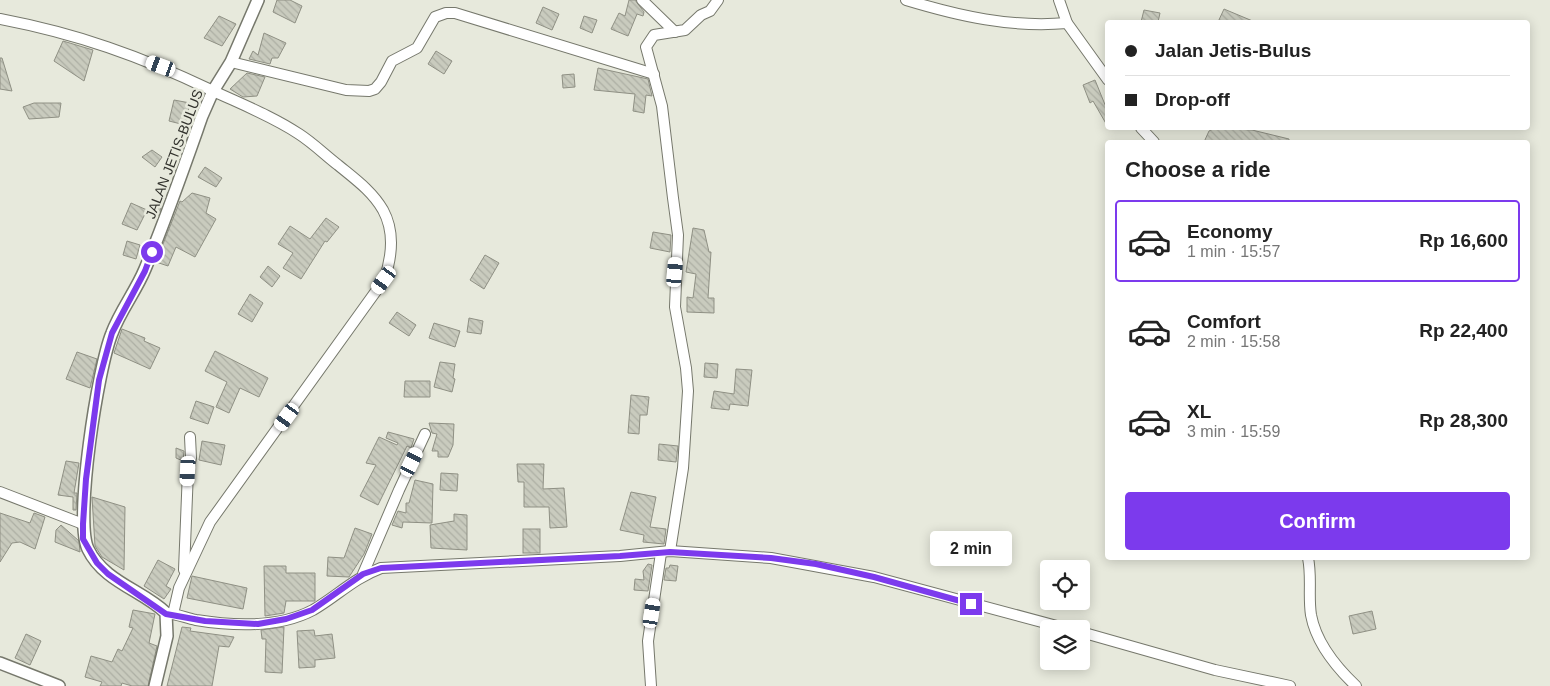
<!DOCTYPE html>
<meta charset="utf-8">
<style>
:root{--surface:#fff;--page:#f6f6f6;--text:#222;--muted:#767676;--line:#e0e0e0;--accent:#7c3aed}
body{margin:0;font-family:Helvetica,sans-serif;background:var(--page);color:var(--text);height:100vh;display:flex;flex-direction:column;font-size:19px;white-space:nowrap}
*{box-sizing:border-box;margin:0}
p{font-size:16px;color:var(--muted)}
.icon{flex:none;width:28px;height:28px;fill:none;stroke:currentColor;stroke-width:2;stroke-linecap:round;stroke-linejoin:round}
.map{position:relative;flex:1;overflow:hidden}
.panel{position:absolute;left:1105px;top:140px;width:425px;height:420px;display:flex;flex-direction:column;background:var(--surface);border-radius:5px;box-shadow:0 2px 12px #0003}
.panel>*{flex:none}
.top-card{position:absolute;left:1105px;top:20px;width:425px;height:110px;border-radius:5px;box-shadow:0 2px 12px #0003;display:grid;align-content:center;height:110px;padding:0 20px;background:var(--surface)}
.buttons{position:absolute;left:1040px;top:560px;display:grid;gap:10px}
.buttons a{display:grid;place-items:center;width:50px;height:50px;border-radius:5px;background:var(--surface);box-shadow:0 2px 12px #0003;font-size:25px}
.end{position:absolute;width:22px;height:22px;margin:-11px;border:6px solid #7c3aed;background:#fff;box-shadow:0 0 0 2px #fff}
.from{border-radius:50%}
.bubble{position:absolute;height:35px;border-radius:5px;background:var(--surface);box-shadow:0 2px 12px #0003;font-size:16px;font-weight:700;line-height:35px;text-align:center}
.car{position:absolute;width:15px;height:30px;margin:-15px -8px;border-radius:6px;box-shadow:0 0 4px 1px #0007;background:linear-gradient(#fff 24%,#345 0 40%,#fff 0 76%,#345 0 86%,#fff 0)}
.top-card b{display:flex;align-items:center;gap:18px;height:48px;font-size:19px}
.top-card b+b{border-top:1px solid var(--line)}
.top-card i{width:12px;height:12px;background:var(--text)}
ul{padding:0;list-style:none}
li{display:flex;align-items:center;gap:15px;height:82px;margin:0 10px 8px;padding:0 10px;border:2px solid transparent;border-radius:5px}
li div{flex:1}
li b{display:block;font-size:19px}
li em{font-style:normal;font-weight:700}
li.current{border-color:var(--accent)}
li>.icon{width:45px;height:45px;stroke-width:1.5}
h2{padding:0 20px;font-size:22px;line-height:60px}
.primary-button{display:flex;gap:10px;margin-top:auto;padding:10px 20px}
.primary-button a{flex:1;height:58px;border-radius:5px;background:var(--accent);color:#fff;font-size:20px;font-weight:700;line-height:58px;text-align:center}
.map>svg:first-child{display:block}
.building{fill:url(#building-back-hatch);stroke:#8f9084}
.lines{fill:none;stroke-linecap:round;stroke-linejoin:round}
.minor-casing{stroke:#76786c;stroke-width:12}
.tertiary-casing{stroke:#76786c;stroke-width:14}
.minor{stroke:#fff;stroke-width:10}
.tertiary{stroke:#fff;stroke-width:11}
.route{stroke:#7c3aed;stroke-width:6}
.labels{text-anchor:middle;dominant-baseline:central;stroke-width:5;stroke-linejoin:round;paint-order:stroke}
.street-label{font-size:14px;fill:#32322d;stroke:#e7e9dc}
</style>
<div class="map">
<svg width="1550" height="686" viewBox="0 0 1550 686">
<defs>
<pattern id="building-back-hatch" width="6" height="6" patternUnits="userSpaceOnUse" patternTransform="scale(1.25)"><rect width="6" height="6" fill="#c9cbbe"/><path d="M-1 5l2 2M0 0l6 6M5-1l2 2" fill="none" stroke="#adafa4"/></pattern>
</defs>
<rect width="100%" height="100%" fill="#e7e9dc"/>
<!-- building -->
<g class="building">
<polygon points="277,0 290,0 302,6 295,23 273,12"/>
<polygon points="629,0 635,0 644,12 643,16 637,14 628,36 611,29 619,13 625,16"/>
<polygon points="543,7 559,14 552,30 536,23"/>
<polygon points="1224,9 1255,22 1218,22"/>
<polygon points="1144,10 1160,13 1158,22 1141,22"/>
<polygon points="219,16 236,24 222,46 204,38"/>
<polygon points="584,16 597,20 592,33 580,28"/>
<polygon points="264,33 286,43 278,58 272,58 270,64 249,59 253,51 258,55"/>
<polygon points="63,41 93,50 84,81 54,61"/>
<polygon points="436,51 452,61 444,74 428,64"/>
<polygon points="0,58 2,58 12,91 0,89"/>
<polygon points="598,68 648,79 652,96 646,95 644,113 633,111 635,94 594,90"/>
<polygon points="247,73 265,77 257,96 243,97 230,89"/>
<polygon points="574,74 575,87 563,88 562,75"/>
<polygon points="1095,80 1108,112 1108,127 1093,101 1090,103 1083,85"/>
<polygon points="174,100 190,103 185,125 169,121"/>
<polygon points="34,103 61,103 59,117 29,119 23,107"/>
<polygon points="1215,128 1252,130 1289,139 1289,142 1204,142 1209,131"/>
<polygon points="152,150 162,157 155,167 142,157"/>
<polygon points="205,167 222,178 216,187 198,177"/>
<polygon points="192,193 210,198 206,213 216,219 195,257 176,247 168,266 156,262 180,201 182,202"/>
<polygon points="156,199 163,202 158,216 150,212"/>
<polygon points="131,203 147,210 137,230 122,224"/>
<polygon points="326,218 339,227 327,242 325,241 301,279 283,268 293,253 278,244 290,226 310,239"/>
<polygon points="693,228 704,230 709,252 711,252 708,298 714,298 714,313 687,312 687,297 693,298 696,274 686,272"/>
<polygon points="653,232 671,235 670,252 650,248"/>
<polygon points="127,241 140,245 136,259 123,255"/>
<polygon points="485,255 499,263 484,289 470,280"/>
<polygon points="268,266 280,276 272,287 260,277"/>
<polygon points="250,294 263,303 252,322 238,314"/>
<polygon points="397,312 416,325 409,336 389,323"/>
<polygon points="469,318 483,321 481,334 467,332"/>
<polygon points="434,323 460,331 455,347 429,338"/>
<polygon points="122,329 145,338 144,341 160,348 150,369 114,353"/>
<polygon points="215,351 268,378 259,397 240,388 229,413 216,407 227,382 205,371"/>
<polygon points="77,352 97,359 90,388 66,379"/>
<polygon points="440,362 455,364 453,378 455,379 452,392 434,387"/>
<polygon points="705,363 718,364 717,378 704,377"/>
<polygon points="736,369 752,370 748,406 730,404 729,410 711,408 714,391 734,394"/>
<polygon points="405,381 430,381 430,397 404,397"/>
<polygon points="631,395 649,397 647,415 640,415 639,434 628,433"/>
<polygon points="196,401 214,407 208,424 190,418"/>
<polygon points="429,423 454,424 453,445 448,457 438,457 438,451 432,451 437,434 432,433"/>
<polygon points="388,432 414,439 411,448 407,446 378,505 360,496 376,465 366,463 379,437 397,445 398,443 386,438"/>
<polygon points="202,441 225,445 221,465 199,460"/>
<polygon points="659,444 678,446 676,462 658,460"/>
<polygon points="176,448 184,451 183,461 176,458"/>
<polygon points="66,461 79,463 74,493 77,493 76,510 73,510 73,497 58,495"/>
<polygon points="517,464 544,464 543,489 564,488 567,527 550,528 549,507 524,507 524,482 518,482"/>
<polygon points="441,473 458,474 457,491 440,490"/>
<polygon points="415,480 433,484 432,523 403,522 402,528 392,525 398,511 406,513 406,503 409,503"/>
<polygon points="631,492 656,497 650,527 666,529 664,544 643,542 644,535 620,530"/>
<polygon points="92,497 125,507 124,570 102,557 95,546"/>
<polygon points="0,513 30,523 34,513 45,517 35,549 20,542 12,543 0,562"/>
<polygon points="454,514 467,515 467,550 431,548 430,525 454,521"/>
<polygon points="61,525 79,541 80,552 55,542 56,530"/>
<polygon points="355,528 372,534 364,554 349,577 327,576 328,557 344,558"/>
<rect x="523" y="529" width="17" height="24"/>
<polygon points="158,560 175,569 166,586 171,589 164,599 144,586"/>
<polygon points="648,564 652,565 648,591 634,590 635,579 644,580 643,571"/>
<polygon points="670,565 678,566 676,581 664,580 666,568 669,568"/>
<polygon points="264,566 286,566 286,573 315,573 315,601 286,601 284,613 265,616"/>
<polygon points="192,576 247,588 243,609 187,598"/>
<polygon points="133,610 155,614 149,643 157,646 148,686 132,686 122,683 121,686 100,686 102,682 85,677 91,656 112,662 118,649 122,651 133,628 129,627"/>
<polygon points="1372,611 1376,629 1353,634 1349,616"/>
<polygon points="182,627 191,628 190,631 234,637 229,647 219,646 212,686 167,686"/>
<polygon points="284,627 282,673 265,672 266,639 262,639 261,630"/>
<polygon points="314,630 315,636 332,634 335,658 315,660 315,667 299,668 297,631"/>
<polygon points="26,634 41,641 30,665 15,658"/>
</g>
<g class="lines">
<!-- minor casing -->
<g class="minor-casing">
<g id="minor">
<polyline points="642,0 675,32"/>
<path d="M906 0C959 16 1011 28 1067 23"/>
<polyline points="1059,0 1067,23 1108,80"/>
<path d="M0 19C78 34 140 56 211 90 241 104 272 116 299 134 313 143 325 155 338 165 355 179 372 191 383 210 395 232 392 257 384 280L210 522 179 588 173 614"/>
<polyline points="231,62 346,90 369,91 375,89 381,82 392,61 417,48 435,17 446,13 455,13 654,74"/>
<polyline points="1141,128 1154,142"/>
<polyline points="0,492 83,524"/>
<polyline points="670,551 683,468 688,391 686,368 675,307 678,235 673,198 662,106 646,47 654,35 685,30 701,15 710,11 718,0"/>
<path d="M1308 558C1312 577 1308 596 1311 615 1316 642 1337 668 1356 686"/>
<polyline points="184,570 188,471 191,458 190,437"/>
<polyline points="363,574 399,490 425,434"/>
<path d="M166 613C177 614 186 618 196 620 233 626 279 628 313 610 337 596 354 578 381 568L620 556 670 551 771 558 874 577 1068 629"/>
<polyline points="1081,632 1215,670 1290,686"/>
<polyline points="651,686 648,641 661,553"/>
</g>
</g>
<!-- tertiary casing -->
<g class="tertiary-casing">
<g id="tertiary">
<polyline points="0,663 59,686"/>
<path d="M155 686 167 636 166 613C142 590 104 582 88 549 74 520 98 367 112 333 120 311 136 291 145 269 166 219 184 167 202 116L213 91 231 62 258 0"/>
</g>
</g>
<!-- minor -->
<use href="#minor" class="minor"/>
<!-- tertiary -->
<use href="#tertiary" class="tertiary"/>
</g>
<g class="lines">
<!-- route -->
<polyline class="route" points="152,252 145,271 112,333 99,380 86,479 83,524 83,539 97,563 108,574 166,614 205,621 258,624 286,619 312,610 363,574 381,568 620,556 670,552 771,558 816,564 874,577 971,604"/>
</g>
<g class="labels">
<!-- street labels -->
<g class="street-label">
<text transform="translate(174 154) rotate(-69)">JALAN JETIS-BULUS</text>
</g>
</g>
</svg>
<div class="buttons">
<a><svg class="icon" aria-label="locate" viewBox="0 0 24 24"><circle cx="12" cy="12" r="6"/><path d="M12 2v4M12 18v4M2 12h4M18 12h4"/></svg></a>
<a><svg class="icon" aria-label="layers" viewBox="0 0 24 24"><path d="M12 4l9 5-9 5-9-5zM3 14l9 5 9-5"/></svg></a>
</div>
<i class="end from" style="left:152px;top:252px"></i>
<i class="end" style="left:971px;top:604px"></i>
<div class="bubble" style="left:930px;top:531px;width:82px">2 min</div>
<i class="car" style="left:161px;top:66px;rotate:290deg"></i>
<i class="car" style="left:675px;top:272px;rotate:5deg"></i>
<i class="car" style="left:384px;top:280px;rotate:216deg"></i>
<i class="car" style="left:287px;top:417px;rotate:216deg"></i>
<i class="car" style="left:412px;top:462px;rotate:26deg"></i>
<i class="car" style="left:188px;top:471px;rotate:183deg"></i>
<i class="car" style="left:652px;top:613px;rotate:9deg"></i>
<div class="top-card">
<b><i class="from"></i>Jalan Jetis-Bulus</b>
<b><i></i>Drop-off</b>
</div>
<section class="panel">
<h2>Choose a ride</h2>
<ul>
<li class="current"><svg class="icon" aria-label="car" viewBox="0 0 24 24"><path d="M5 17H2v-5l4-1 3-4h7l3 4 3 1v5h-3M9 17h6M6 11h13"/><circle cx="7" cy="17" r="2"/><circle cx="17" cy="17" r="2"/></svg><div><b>Economy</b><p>1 min · 15:57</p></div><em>Rp 16,600</em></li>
<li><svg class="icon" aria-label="car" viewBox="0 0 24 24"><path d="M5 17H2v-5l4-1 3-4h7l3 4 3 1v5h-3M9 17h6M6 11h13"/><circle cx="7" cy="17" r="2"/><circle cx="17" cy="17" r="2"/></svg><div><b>Comfort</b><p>2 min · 15:58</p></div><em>Rp 22,400</em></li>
<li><svg class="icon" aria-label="car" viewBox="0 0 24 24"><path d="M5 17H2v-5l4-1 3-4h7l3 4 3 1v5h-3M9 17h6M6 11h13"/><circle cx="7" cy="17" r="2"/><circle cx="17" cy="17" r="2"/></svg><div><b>XL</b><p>3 min · 15:59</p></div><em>Rp 28,300</em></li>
</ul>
<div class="primary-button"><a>Confirm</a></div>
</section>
</div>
